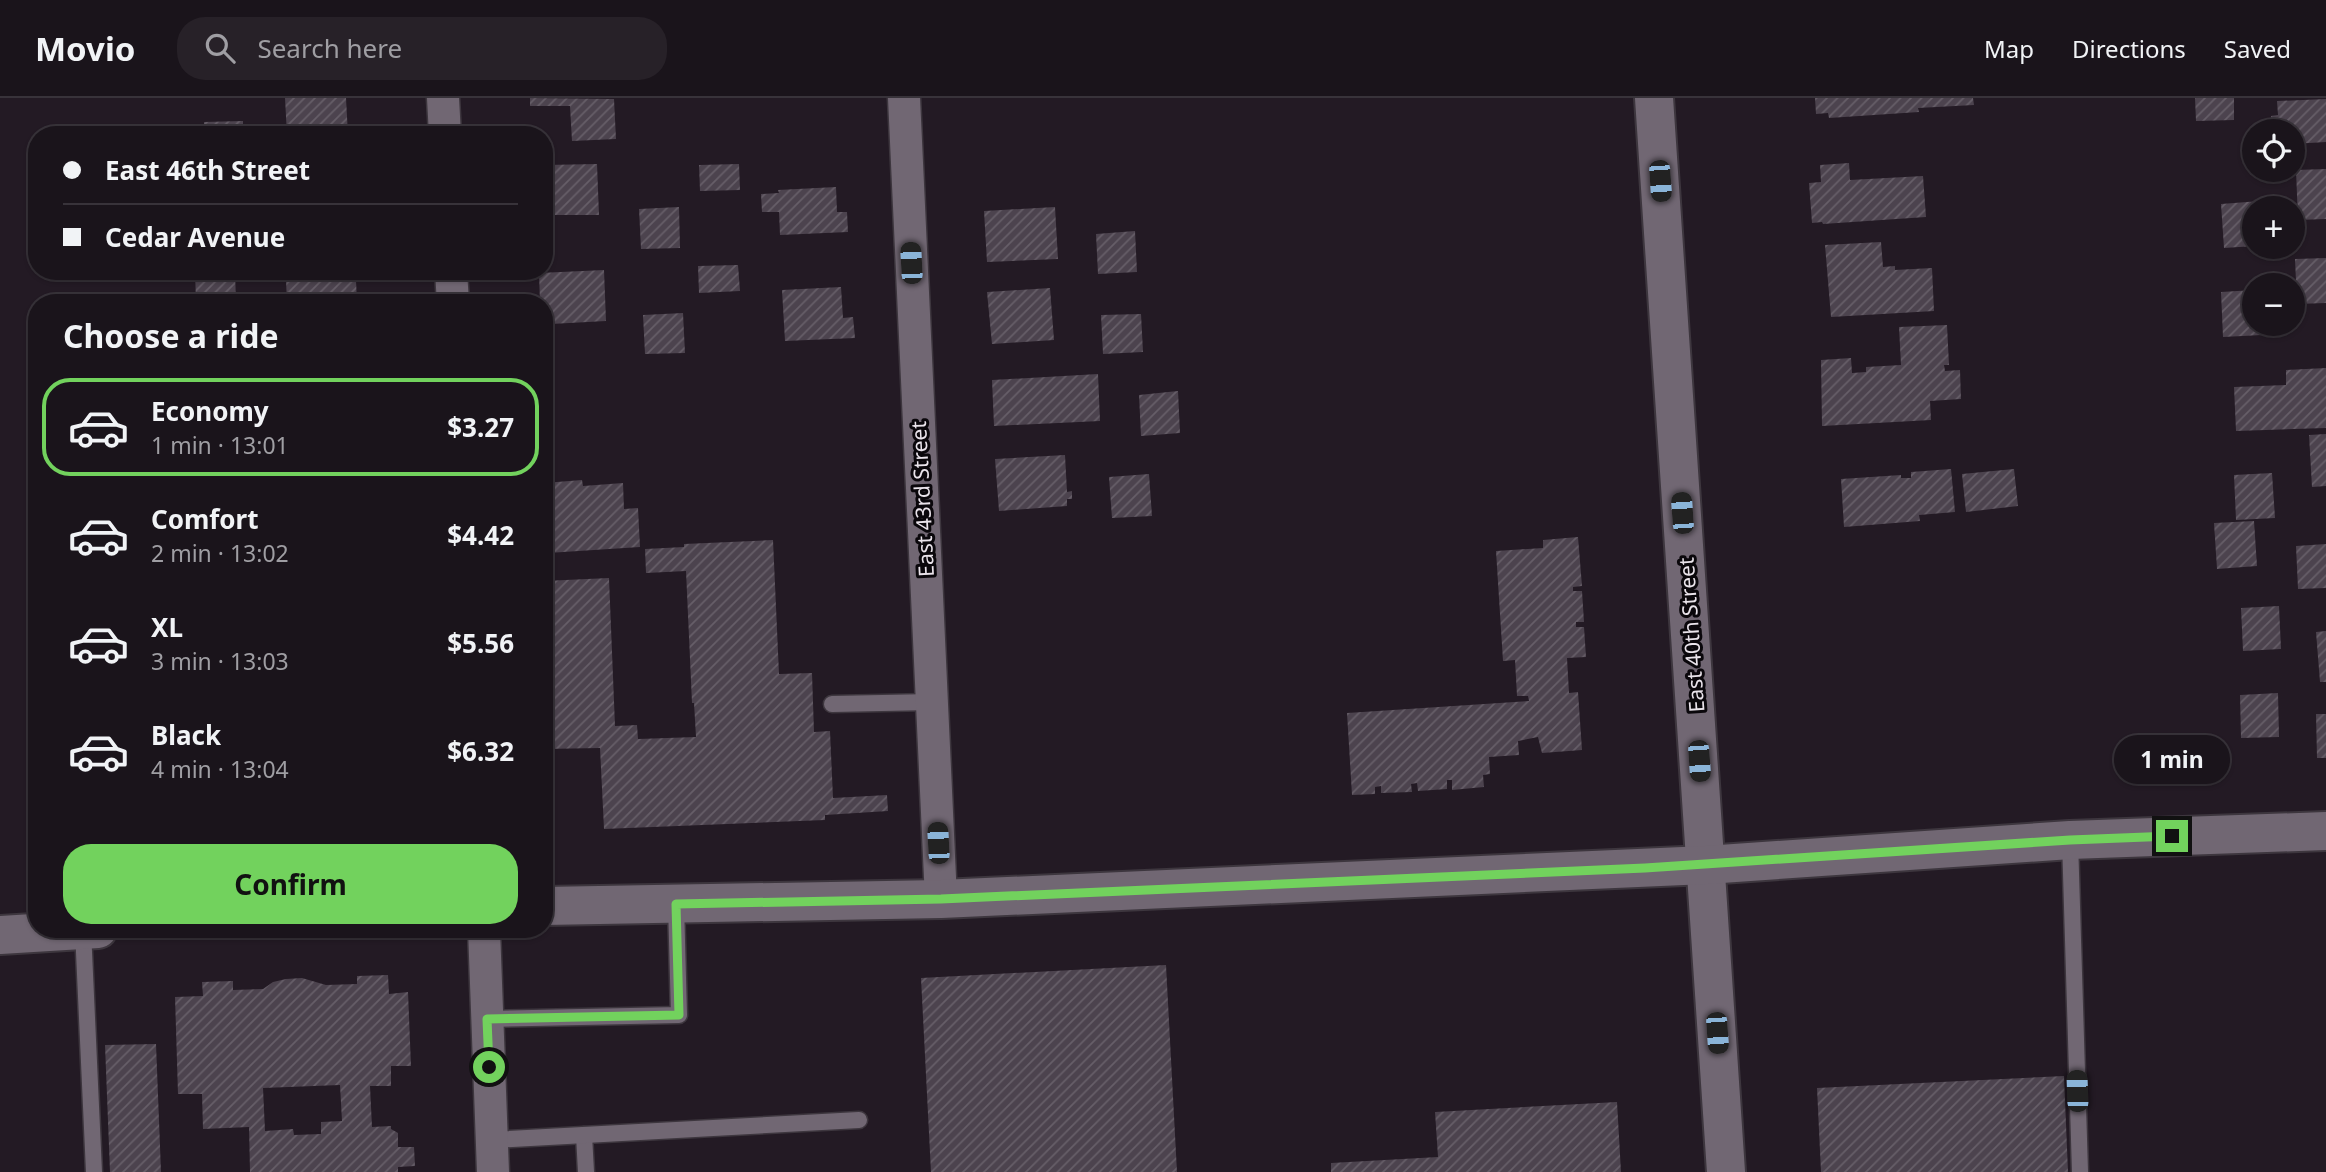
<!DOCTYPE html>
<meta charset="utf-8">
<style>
:root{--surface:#1a141b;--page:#272128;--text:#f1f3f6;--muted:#9f9ea3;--line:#38333a;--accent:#72d25d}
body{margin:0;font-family:"Noto Sans",sans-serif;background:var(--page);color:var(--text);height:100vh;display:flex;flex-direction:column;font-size:26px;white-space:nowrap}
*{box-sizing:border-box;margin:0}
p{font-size:23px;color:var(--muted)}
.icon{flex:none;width:38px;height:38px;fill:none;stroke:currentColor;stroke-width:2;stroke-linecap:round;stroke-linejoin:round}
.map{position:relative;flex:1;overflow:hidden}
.panel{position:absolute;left:28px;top:196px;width:525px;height:644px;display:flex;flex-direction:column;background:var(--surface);border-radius:28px;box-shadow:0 2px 5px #0004,0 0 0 2px var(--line)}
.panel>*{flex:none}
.top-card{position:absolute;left:28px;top:28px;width:525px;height:154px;border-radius:28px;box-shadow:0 2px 5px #0004,0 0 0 2px var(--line);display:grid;align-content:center;height:154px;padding:0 35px;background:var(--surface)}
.tools{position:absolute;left:2242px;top:21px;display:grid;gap:14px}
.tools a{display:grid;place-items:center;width:63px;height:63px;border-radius:50%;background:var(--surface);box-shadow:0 2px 5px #0004,0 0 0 2px var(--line);font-size:35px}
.end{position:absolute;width:32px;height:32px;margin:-16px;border:9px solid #72d25d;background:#111;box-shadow:0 0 0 4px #111}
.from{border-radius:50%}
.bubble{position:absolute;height:49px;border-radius:24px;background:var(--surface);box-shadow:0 2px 5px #0004,0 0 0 2px var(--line);font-size:23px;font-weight:700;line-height:49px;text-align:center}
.car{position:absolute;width:21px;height:42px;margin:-21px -10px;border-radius:9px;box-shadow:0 0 5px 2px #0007;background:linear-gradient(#222 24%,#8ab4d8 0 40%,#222 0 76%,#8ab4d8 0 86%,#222 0)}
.top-card b{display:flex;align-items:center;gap:24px;height:66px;font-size:26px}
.top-card b+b{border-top:2px solid var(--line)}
.top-card i{width:18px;height:18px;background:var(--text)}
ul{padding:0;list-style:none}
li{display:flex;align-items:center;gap:21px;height:98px;margin:0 14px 10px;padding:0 21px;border:4px solid transparent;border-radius:28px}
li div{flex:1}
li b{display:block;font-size:26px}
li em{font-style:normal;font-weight:700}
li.selected{border-color:var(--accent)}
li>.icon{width:63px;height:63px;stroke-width:1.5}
h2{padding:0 35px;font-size:32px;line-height:84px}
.primary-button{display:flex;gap:14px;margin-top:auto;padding:14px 35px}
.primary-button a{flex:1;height:80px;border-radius:28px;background:var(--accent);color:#111;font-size:28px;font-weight:700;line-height:80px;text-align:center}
header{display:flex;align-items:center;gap:42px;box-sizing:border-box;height:98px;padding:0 35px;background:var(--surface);border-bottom:2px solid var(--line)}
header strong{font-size:33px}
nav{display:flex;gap:38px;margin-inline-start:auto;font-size:24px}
.search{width:490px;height:63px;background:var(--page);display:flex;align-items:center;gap:18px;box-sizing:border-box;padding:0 24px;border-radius:28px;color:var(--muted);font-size:26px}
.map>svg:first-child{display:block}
.building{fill:url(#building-hatch);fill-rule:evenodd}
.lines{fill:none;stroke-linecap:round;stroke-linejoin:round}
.service-casing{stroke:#3d363e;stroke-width:19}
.minor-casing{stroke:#3d363e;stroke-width:35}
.tertiary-casing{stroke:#3d363e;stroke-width:42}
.service{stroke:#716773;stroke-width:16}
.minor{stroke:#716773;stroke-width:32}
.tertiary{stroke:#716773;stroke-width:38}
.route{stroke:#72d25d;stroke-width:9}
.labels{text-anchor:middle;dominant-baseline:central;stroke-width:6;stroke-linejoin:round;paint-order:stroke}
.street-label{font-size:21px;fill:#eae4eb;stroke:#0a070b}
</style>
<header>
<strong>Movio</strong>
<div class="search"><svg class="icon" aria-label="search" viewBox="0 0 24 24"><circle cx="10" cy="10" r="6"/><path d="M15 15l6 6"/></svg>Search here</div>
<nav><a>Map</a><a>Directions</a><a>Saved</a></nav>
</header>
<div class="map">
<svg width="2326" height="1074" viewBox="0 0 2326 1074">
<defs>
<pattern id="building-hatch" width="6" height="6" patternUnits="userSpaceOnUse" patternTransform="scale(1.75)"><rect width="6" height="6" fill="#4c434e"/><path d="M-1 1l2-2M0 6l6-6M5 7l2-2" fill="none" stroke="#665e68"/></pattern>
</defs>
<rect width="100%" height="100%" fill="#231a24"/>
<!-- building -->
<g class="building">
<polygon points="285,0 346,0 348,37 287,37"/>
<polygon points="530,0 614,1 616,41 572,43 570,8 530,8"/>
<polygon points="1815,0 1973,0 1974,7 1918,10 1919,14 1829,20 1828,15 1816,16"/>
<polygon points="2195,0 2234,0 2234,22 2196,23"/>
<polygon points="2326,1 2326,44 2292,46 2292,33 2278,33 2278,27 2272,28 2271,18 2278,17 2277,3"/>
<polygon points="243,23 243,37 204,37 204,24"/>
<polygon points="1849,65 1850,82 1923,78 1926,119 1823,126 1822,124 1812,125 1809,85 1821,84 1820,67"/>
<polygon points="597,66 599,117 544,117 545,67"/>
<polygon points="739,66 740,92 700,93 699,67"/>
<polygon points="2326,71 2326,121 2298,122 2296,72"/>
<polygon points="836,89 837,114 847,114 848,134 780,137 779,114 762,114 761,96 779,95 778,92"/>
<polygon points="2260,103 2260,110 2254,110 2254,148 2224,150 2221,106"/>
<polygon points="679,109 680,150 641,151 639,111"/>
<polygon points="1055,109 1058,161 987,164 984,113"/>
<polygon points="1135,133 1137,174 1098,176 1096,136"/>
<polygon points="1881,144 1883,169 1895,168 1895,172 1932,170 1934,213 1831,219 1825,147"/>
<polygon points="2326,160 2326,205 2297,206 2295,161"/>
<polygon points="738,167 740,193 699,195 698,168"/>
<polygon points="604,172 606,223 551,226 550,208 544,208 544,205 540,205 539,175"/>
<polygon points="195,173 235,173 236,204 196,205"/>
<polygon points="344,180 344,182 356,182 357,205 287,205 286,182"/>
<polygon points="841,189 843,220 853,219 855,240 785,243 782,192"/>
<polygon points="1050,190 1054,242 992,246 987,194"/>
<polygon points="2254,192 2254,226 2262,226 2262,237 2223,239 2221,194"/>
<polygon points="683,215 685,255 645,256 643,217"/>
<polygon points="1141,216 1143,254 1103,256 1101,217"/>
<polygon points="1947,227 1949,267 1944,267 1945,273 1960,272 1961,301 1930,303 1931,322 1822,328 1821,262 1851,260 1852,275 1866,274 1866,269 1901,267 1899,229"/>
<polygon points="2326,270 2326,330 2236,333 2234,289 2286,287 2286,272"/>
<polygon points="1098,276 1100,323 994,328 992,282"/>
<polygon points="1178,293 1180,335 1141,338 1139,297"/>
<polygon points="2326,336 2326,388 2312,389 2309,337"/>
<polygon points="1065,357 1067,394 1072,393 1072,401 1067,401 1067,408 999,413 995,361"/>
<polygon points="1951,371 1955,414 1919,417 1920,423 1844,429 1841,381 1901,377 1901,380 1911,380 1911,374"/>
<polygon points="2014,371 2018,408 1966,414 1962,376"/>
<polygon points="2272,375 2275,420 2236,422 2234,377"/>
<polygon points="1149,376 1152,418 1112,420 1109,379"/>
<polygon points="582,382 583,388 623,385 624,411 638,410 640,449 548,455 544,385"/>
<polygon points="2254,423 2257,468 2217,471 2214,425"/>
<polygon points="1578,439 1582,488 1573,489 1573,493 1582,493 1584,524 1576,524 1576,529 1584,529 1586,559 1567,560 1569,595 1578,594 1582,652 1542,655 1538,639 1518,643 1519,657 1489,659 1490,676 1483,677 1484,689 1452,692 1452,682 1447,682 1447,691 1418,693 1417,685 1411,686 1412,694 1381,695 1381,688 1375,689 1375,696 1352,697 1347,615 1529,603 1528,598 1517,598 1515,562 1503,563 1496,453 1543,450 1543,442"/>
<polygon points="773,442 779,576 812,575 814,634 830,633 833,700 887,697 888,713 825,717 825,722 604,731 600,650 544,651 544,483 609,480 615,628 637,627 638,641 696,639 694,605 692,605 686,473 646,475 645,451 684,449 684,446"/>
<polygon points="2326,446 2326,490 2298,491 2296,448"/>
<polygon points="2279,508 2281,551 2243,553 2241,510"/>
<polygon points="2326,533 2326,584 2320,584 2316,534"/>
<polygon points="2278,595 2279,639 2241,640 2240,597"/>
<polygon points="2316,616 2326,616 2326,660 2317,660"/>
<polygon points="1166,867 1177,1074 931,1074 921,880"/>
<path d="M388 877 389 896 408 894 411 968H391V988H370L372 1029 391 1028V1031L398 1035V1049H414L415 1068 398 1069V1074H250L249 1029 203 1031 202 996H178L175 899 203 898 202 884 233 883V892L263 891 273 884 286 881 302 880 326 887 357 886V878ZM340 987 342 1023 321 1024V1036L294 1037 293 1031 265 1033 263 990Z"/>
<polygon points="156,946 161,1074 110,1074 105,947"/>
<polygon points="2064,978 2068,1074 1821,1074 1817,990"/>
<polygon points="1617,1004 1621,1074 1331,1074 1331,1065 1438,1059 1435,1014"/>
</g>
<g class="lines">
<!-- service casing -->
<g class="service-casing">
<g id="service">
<polyline points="832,606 932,604"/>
<polyline points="2070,742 2080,1074"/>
<polyline points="83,832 94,1074"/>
<polyline points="487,921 679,917 676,806"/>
<polyline points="584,1037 586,1074"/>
<polyline points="492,1042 859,1022"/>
</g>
</g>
<!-- minor casing -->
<g class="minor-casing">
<g id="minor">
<polyline points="443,0 445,37"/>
<polyline points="904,0 941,801"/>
<polyline points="451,173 453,205"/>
<polyline points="484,831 493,1074"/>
</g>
</g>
<!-- tertiary casing -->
<g class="tertiary-casing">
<g id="tertiary">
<polyline points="1654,0 1726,1074"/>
<polyline points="544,808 941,801 1706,767 2070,742 2326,733"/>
<polyline points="0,837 98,831"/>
</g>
</g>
<!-- service -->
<use href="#service" class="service"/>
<!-- minor -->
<use href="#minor" class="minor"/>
<!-- tertiary -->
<use href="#tertiary" class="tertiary"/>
</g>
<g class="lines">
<!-- route -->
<polyline class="route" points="489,969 487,921 679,917 676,806 941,801 1645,770 2070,742 2172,738"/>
</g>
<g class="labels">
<!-- street labels -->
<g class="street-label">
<text transform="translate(922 401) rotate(-93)">East 43rd Street</text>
<text transform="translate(1691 537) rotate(-94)">East 40th Street</text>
</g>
</g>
</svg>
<div class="tools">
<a><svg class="icon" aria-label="locate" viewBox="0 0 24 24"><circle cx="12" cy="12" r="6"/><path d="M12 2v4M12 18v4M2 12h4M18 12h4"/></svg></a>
<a>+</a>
<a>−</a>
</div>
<i class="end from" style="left:489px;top:969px"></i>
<i class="end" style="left:2172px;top:738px"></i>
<div class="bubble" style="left:2114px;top:637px;width:116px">1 min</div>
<i class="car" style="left:1660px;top:83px;rotate:176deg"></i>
<i class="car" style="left:911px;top:165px;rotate:357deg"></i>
<i class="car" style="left:1682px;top:415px;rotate:356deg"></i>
<i class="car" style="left:1699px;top:663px;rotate:176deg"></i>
<i class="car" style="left:938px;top:745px;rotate:357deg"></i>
<i class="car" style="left:1717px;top:935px;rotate:176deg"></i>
<i class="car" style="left:2077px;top:993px;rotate:358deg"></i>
<div class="top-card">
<b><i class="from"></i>East 46th Street</b>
<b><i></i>Cedar Avenue</b>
</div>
<section class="panel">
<h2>Choose a ride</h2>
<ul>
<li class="selected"><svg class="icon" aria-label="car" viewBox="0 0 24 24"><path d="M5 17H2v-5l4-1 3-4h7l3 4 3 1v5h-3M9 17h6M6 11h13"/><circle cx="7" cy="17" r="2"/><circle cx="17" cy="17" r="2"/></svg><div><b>Economy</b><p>1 min · 13:01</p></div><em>$3.27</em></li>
<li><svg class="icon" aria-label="car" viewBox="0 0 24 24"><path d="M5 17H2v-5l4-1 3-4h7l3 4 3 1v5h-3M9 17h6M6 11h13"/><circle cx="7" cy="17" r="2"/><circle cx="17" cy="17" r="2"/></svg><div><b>Comfort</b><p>2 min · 13:02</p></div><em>$4.42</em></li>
<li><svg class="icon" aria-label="car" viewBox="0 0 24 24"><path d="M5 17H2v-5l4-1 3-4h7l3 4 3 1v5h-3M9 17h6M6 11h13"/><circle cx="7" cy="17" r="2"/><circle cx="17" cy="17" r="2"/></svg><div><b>XL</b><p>3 min · 13:03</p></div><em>$5.56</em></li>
<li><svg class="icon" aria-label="car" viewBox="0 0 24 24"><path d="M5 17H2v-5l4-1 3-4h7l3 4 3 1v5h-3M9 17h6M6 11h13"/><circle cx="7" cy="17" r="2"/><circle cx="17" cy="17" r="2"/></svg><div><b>Black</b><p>4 min · 13:04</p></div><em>$6.32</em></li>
</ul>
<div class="primary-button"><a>Confirm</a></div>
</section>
</div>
